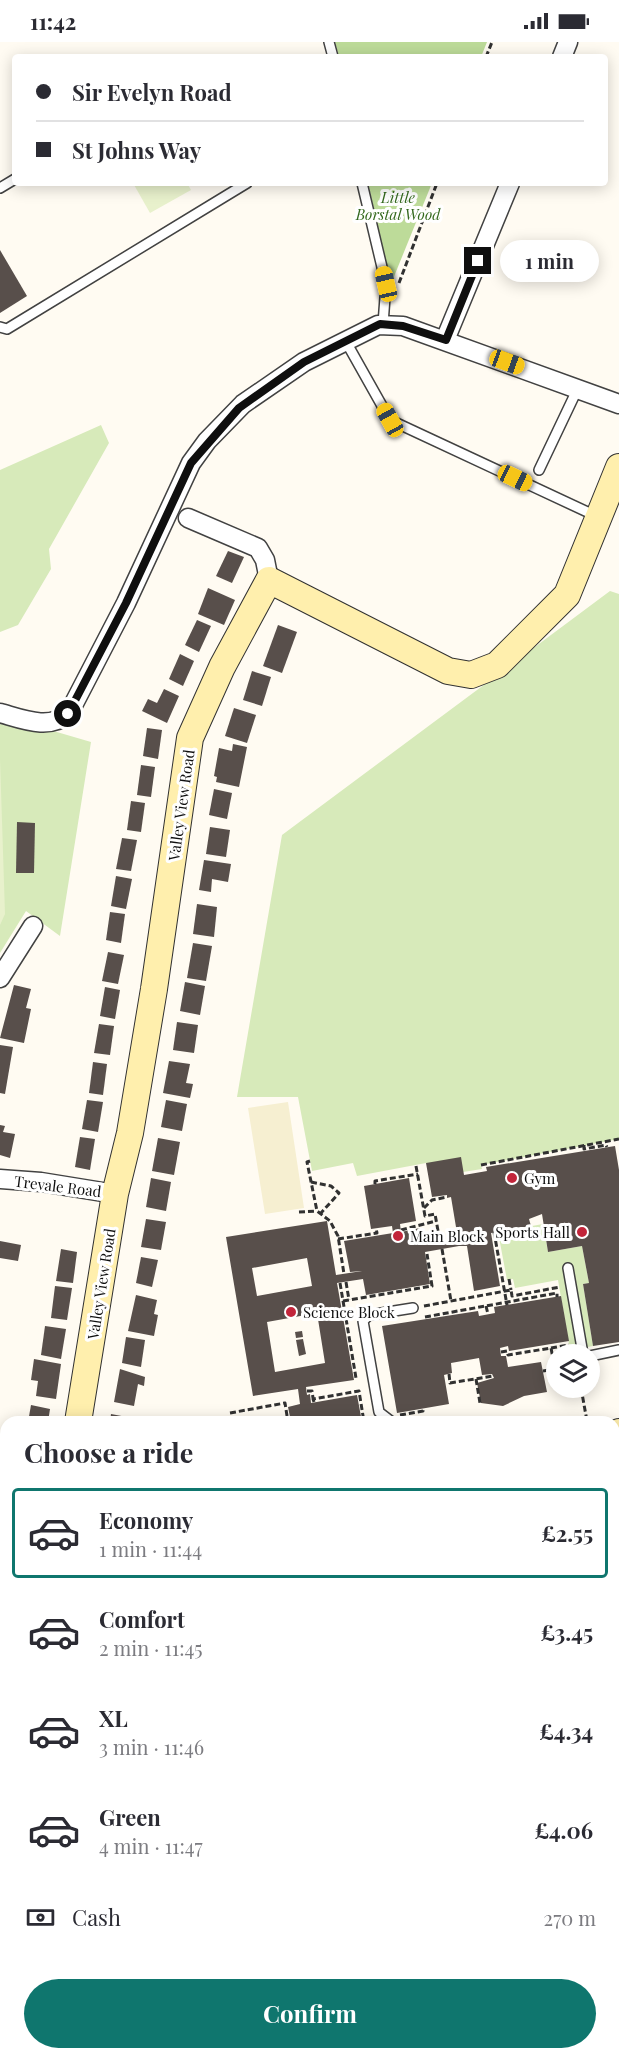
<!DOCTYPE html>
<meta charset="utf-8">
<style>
:root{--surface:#fff;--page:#f7f7f7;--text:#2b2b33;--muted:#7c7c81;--line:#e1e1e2;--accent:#0f766e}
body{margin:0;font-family:"Playfair Display",serif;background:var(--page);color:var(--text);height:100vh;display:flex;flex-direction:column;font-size:22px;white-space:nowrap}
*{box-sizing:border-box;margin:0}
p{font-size:20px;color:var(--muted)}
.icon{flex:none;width:33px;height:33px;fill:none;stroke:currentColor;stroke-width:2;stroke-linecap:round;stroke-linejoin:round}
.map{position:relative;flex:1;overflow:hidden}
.details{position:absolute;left:0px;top:1374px;width:620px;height:644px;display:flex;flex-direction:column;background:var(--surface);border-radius:18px 18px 0 0;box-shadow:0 3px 15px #0003}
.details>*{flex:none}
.banner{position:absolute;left:12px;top:12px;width:596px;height:132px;border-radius:6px;box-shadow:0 3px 15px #0003;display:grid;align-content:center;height:132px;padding:0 24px;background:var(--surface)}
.controls{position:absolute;left:546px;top:1302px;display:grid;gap:12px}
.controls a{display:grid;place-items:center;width:54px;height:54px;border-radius:50%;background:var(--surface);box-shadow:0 3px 15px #0003;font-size:30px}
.end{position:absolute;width:27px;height:27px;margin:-14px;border:8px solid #0f0f0f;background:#fff;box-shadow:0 0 0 3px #fff}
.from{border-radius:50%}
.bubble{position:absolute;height:42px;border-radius:21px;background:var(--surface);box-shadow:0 3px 15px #0003;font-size:20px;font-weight:700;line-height:42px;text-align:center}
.car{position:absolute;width:18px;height:36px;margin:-18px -9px;border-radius:8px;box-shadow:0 0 4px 2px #0007;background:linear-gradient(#f5c518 24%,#345 0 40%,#f5c518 0 76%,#345 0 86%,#f5c518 0)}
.banner b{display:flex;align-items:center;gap:21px;height:57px;font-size:22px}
.banner b+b{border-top:2px solid var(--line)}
.banner i{width:15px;height:15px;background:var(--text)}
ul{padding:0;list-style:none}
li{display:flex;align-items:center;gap:18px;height:90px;margin:0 12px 9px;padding:0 12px;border:3px solid transparent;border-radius:6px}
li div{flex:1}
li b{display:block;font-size:22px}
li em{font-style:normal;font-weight:700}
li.selected{border-color:var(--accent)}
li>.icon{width:54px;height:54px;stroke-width:1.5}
h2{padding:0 24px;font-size:27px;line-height:72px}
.pay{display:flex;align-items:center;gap:15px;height:66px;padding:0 24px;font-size:22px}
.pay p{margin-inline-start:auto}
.action{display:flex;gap:12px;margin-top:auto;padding:12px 24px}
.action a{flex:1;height:69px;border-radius:36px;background:var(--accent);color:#fff;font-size:24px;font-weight:700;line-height:69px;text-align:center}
.status{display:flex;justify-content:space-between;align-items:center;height:42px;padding:0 30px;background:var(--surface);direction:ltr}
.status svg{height:16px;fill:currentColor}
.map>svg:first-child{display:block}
.farmland{fill:#f6efd1}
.green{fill:#d7eaba}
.forest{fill:#bddb99}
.pitch{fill:#e8f1cc}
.building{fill:#584f4b;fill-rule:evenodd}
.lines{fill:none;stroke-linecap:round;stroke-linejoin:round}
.lane-casing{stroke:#424242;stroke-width:12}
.street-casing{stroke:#424242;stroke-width:21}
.secondary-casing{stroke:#313131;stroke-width:28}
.path{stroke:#313131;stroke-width:3;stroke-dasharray:6 3;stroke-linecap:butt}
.lane{stroke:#fff;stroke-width:9}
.street{stroke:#fff;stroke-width:18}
.secondary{stroke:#ffefad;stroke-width:26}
.route{stroke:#0f0f0f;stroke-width:8}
.poi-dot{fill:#c2253a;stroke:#fff;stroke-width:2}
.labels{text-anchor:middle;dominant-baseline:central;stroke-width:6;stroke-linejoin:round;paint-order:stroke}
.park-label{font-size:15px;font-style:italic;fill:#34691e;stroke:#fff}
.street-label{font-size:15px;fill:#0f0f0f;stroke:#fff}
.poi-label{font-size:15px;fill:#0f0f0f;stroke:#fff;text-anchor:start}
</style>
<div class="status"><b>11:42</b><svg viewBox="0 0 49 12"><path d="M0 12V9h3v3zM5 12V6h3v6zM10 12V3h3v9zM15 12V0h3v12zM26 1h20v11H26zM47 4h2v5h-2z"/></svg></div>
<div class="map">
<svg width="619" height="2017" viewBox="0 0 619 2017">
<rect width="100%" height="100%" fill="#fffbf2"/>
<!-- farmland -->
<polygon class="farmland" points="288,1060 304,1166 265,1172 248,1066"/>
<!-- green -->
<g class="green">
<polygon points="101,383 109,401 49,507 51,527 18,583 0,590 0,428"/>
<polygon points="610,549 619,552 619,1097 481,1123 482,1127 463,1130 426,1121 357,1134 353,1121 312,1129 298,1055 237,1055 282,793"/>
<polygon points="0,682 50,688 91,700 60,894 26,869 0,911"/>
<polygon points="543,1182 548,1210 582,1204 589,1241 583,1242 593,1304 570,1308 558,1238 515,1246 513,1237 507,1238 498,1190"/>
</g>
<!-- forest -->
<g class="forest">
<polygon points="335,0 487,0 481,15 339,15"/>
<polygon points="368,141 432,141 391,242"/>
</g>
<!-- pitch -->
<g class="pitch">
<polygon points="133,141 187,141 191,148 150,171"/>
<polygon points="0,717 5,872 0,883"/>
</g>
<!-- building -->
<g class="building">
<polygon points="0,208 27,254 0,271"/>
<polygon points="228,509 244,515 232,541 216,534"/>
<polygon points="208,546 235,558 224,583 198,572"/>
<polygon points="197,578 211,584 199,610 185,603"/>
<polygon points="278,583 297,590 282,631 263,624"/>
<polygon points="180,612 194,619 183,644 169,637"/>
<polygon points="252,629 271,635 262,664 243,658"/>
<polygon points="164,647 179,654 167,681 142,669 148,657 157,661"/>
<polygon points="234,666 256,673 247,701 225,694"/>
<polygon points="147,686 162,688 158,717 143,714"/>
<polygon points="233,702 247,705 239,745 216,740 217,735 214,734 219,706 232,709"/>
<polygon points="141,723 155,725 151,755 137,753"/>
<polygon points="214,747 232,751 227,777 209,773"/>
<polygon points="131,759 145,761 141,790 127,788"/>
<polygon points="17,780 35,781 34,831 16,831"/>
<polygon points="210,785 230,788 226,815 206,812"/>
<polygon points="122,796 137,798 131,829 116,827"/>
<polygon points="204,818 231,822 228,840 212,837 211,850 199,848"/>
<polygon points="116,834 132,837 126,867 111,864"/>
<polygon points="197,862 217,865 214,895 193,892"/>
<polygon points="110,870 125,872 121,901 106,898"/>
<polygon points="193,901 212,904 206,939 187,936"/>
<polygon points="108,910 124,913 118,942 102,939"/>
<polygon points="185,940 205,944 200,973 180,969"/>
<polygon points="14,943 31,947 26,966 31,967 24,1001 0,996"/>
<polygon points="105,945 120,948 115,977 100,974"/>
<polygon points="177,980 198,983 194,1011 173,1008"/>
<polygon points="99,982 114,984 110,1013 94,1011"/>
<polygon points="0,1003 13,1005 5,1052 0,1051"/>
<polygon points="169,1019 190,1022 186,1041 193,1042 190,1056 163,1051"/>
<polygon points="93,1020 107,1022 103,1053 89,1051"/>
<polygon points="87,1058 103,1060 98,1090 82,1087"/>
<polygon points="166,1058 187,1062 182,1089 161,1085"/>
<polygon points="0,1083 5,1084 3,1090 15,1092 10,1116 0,1113"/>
<polygon points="80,1095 95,1097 90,1128 75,1125"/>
<polygon points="158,1096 180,1100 174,1133 152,1129"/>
<path d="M615 1104 619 1128V1300L593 1304 583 1242 589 1241 582 1204 548 1210 542 1172 529 1177 531 1184 491 1191 500 1244 474 1249 467 1204H459L425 1210 430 1242 366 1253 363 1237 337 1241 354 1338 306 1345 307 1353 310 1352 311 1361 357 1353 362 1380H291L288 1365 300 1362 298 1347 253 1354 226 1195 327 1179 336 1233 362 1229 350 1230 344 1199 393 1191 392 1184 371 1187 364 1144 409 1136 416 1179 400 1182 401 1190 420 1186 423 1203 458 1197 451 1155 447 1156V1153L432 1155 426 1121 461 1115 464 1133 487 1129 486 1125ZM307 1216 312 1244 257 1254 252 1226ZM317 1271 325 1321 275 1330 267 1280Z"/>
<polygon points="151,1136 171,1140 166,1169 146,1165"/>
<polygon points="146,1177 166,1180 161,1208 141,1205"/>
<polygon points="0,1199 21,1203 18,1219 0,1216"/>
<polygon points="61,1207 77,1210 73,1241 56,1239"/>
<polygon points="141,1215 158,1218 152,1245 136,1241"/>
<polygon points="55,1244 72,1246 67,1278 51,1276"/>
<polygon points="136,1253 157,1258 154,1272 158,1273 154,1294 128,1289"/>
<polygon points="561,1254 569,1299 509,1309 508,1304 500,1306 501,1314 506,1314 508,1325 541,1320 547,1350 524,1354 503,1364 481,1361 477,1341 494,1336 492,1332 482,1333 479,1316 451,1321 452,1331 444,1333 449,1362 397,1371 382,1284 478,1269 479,1274 495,1271 494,1265"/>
<polygon points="45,1284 66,1287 61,1317 41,1313"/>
<polygon points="302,1289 303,1295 296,1296 295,1290"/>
<polygon points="126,1295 145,1298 141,1325 122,1321"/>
<polygon points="303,1297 306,1312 299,1314 296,1298"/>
<polygon points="34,1317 61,1322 56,1357 36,1354 38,1339 31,1338"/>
<polygon points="120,1327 145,1335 144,1344 138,1342 134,1364 114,1360"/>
<polygon points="31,1363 50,1367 48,1380 28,1380"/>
<polygon points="111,1372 132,1376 131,1380 110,1380"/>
<polygon points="619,1443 619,1465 614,1467 614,1445"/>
<rect x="0" y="1473" width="6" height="22"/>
<polygon points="614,1589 619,1590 619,1613 614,1612"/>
</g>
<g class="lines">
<!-- lane casing -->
<g class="lane-casing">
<g id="lane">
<polyline points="329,0 333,15"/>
<polyline points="362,141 386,242 383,282"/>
<polyline points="0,146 15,137"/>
<polyline points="0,285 7,287 247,141"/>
<polyline points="345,298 390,378 596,474"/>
<polyline points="539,428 578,346"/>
<polyline points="568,1226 583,1312"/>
<polyline points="590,1314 619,1308"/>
<polyline points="392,1380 379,1370 363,1279 369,1273 413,1266"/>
<polyline points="614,1483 619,1483"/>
<polyline points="51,2012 61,2017"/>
<polyline points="8,2017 12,2012"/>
</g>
</g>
<!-- street casing -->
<g class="street-casing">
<g id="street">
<polyline points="562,15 568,0"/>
<polyline points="445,298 510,141"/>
<polyline points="188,476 258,506 265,518 269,538"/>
<path d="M0 671C22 677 50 689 69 671L126 561 191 421 207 399 243 362 304 320 378 283 403 284 619 362"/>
<polyline points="0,936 33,884"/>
<polyline points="0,1137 41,1140 115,1152"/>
<polyline points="614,1566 619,1568"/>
<polyline points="0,1592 6,1592"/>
<polyline points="614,1744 619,1746"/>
<polyline points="0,1784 6,1779"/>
</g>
</g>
<!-- secondary casing -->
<g class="secondary-casing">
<g id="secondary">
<polyline points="78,1380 115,1152 130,1091 154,947 190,696 222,625 269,538 448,629 471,633 497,623 567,553 619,425"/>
<polyline points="614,1392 619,1390"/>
<polyline points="0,1538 6,1539"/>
<polyline points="0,1858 6,1859"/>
<polyline points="597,2012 618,2017"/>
</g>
</g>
<!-- path -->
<g class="path">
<polyline points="486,15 492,0"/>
<polyline points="399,241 437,141"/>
<polyline points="584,1103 584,1107 606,1103 607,1105"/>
<polyline points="310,1119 307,1120 317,1169 330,1179 338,1194 344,1232"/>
<polyline points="481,1123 619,1097"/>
<polyline points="416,1124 425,1174 435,1172 440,1200"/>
<polyline points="311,1140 331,1144 339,1151 321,1171"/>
<polyline points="375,1142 375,1139 418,1132"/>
<polyline points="424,1166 432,1158 447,1155"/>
<polyline points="299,1170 317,1169"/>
<polyline points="401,1188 436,1179"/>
<polyline points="494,1190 507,1263"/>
<polyline points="338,1197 377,1191 376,1186"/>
<polyline points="442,1207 451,1259"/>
<polyline points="509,1237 511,1248"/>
<polyline points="346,1240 349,1258"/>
<polyline points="340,1241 356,1336"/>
<polyline points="343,1259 432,1244 427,1212"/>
<polyline points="424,1264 511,1248 512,1254 560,1245"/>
<polyline points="486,1264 488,1272"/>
<polyline points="425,1275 557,1251 557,1255"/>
<polyline points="551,1306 569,1303"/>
<polyline points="501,1310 507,1309 508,1313 551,1306 555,1327"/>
<polyline points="543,1329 556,1327"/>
<polyline points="449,1332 450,1341 493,1334"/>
<polyline points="476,1337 480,1361"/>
<polyline points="581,1346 587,1379"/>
<polyline points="307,1349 312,1349 313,1356"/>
<polyline points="314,1360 313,1357 359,1349 364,1380"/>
<polyline points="230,1371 285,1361 288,1380"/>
<polyline points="400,1373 423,1369 423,1367"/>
<polyline points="0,1436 6,1436"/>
</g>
<!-- lane -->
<use href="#lane" class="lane"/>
<!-- street -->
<use href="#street" class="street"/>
<!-- secondary -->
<use href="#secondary" class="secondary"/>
</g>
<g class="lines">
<!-- route -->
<polyline class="route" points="68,672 126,561 191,421 239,366 304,320 380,282 403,284 446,298 478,219"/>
</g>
<!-- markers -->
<g class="poi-dot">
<circle cx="512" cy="1136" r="6"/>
<circle cx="582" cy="1190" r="6"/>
<circle cx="398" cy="1194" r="6"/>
<circle cx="291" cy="1270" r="6"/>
</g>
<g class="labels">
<!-- park labels -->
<g class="park-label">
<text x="398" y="155">Little<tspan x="398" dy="17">Borstal Wood</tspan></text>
</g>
<!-- street labels -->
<g class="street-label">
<text transform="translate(181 763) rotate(-82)">Valley View Road</text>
<text transform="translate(58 1144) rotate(7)">Trevale Road</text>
<text transform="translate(101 1242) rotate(-81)">Valley View Road</text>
</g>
<!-- poi labels -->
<g class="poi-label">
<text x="524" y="1136">Gym</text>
<text x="570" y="1190" text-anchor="end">Sports Hall</text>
<text x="410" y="1194">Main Block</text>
<text x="303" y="1270">Science Block</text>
</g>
</g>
</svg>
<div class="controls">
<a><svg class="icon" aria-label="layers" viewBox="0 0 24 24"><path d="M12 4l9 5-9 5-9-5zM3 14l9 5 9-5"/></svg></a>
</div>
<i class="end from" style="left:68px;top:672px"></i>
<i class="end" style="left:478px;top:219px"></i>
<div class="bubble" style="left:500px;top:198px;width:99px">1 min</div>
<i class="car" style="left:386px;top:242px;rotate:347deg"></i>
<i class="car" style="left:507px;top:320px;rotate:110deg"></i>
<i class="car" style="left:390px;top:378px;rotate:331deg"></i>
<i class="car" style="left:515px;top:436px;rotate:115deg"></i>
<div class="banner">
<b><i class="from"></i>Sir Evelyn Road</b>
<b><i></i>St Johns Way</b>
</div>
<section class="details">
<h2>Choose a ride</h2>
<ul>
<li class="selected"><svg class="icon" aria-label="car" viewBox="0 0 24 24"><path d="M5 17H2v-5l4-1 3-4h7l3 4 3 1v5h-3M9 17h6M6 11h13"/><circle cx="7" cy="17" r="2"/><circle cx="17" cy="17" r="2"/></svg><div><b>Economy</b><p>1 min · 11:44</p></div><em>£2.55</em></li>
<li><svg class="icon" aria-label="car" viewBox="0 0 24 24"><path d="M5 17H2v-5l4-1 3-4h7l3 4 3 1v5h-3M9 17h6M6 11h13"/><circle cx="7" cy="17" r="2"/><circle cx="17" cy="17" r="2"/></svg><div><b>Comfort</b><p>2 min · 11:45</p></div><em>£3.45</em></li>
<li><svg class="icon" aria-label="car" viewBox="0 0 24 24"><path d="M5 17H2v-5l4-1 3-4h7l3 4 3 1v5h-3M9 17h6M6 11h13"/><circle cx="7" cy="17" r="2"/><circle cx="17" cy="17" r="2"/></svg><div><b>XL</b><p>3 min · 11:46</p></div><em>£4.34</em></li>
<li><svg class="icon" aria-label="car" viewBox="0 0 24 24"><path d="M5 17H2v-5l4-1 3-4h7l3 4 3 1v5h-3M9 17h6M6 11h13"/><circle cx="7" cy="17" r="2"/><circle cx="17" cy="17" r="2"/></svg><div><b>Green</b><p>4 min · 11:47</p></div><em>£4.06</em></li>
</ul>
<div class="pay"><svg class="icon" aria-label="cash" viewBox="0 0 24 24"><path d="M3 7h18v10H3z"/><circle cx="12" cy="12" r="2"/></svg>Cash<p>270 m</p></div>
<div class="action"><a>Confirm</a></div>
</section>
</div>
